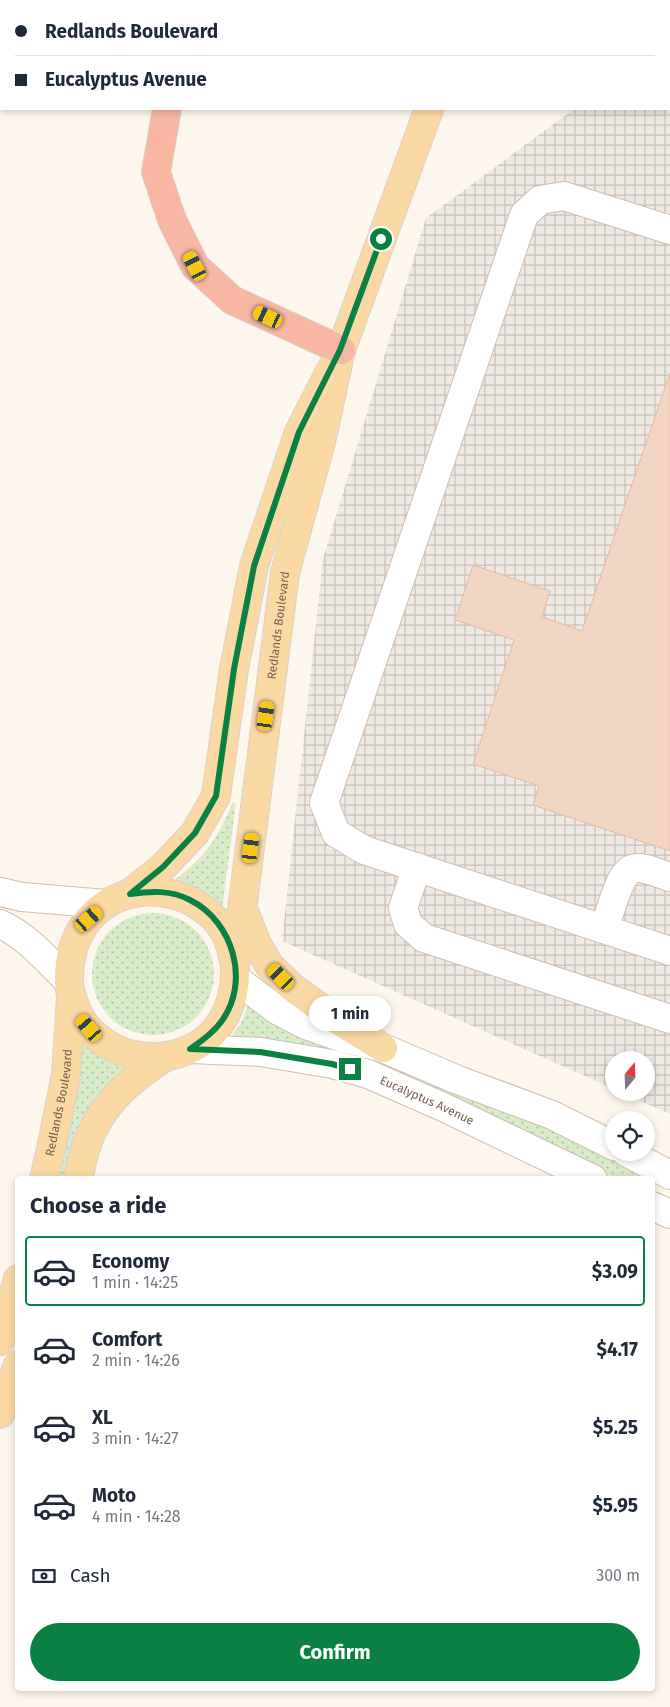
<!DOCTYPE html>
<meta charset="utf-8">
<style>
:root{--surface:#fff;--page:#f2f2f3;--text:#1f2937;--muted:#747a83;--line:#e0e1e3;--accent:#0b8043}
body{margin:0;font-family:"Fira Sans",sans-serif;background:var(--page);color:var(--text);height:100vh;display:flex;flex-direction:column;font-size:19px;white-space:nowrap}
*{box-sizing:border-box;margin:0}
p{font-size:16px;color:var(--muted)}
.icon{flex:none;width:28px;height:28px;fill:none;stroke:currentColor;stroke-width:2;stroke-linecap:round;stroke-linejoin:round}
.map{position:relative;flex:1;overflow:hidden}
.details{position:absolute;left:15px;top:1176px;width:640px;height:515px;display:flex;flex-direction:column;background:var(--surface);border-radius:5px;box-shadow:0 2px 8px #0003}
.details>*{flex:none}
.hud{position:absolute;left:0px;top:0px;width:670px;height:110px;box-shadow:0 2px 8px #0003;display:grid;align-content:center;height:110px;padding:0 15px;background:var(--surface)}
.needle{width:32px;rotate:19deg}
.fabs{position:absolute;left:605px;top:1051px;display:grid;gap:10px}
.fabs a{display:grid;place-items:center;width:50px;height:50px;border-radius:50%;background:var(--surface);box-shadow:0 2px 8px #0003;font-size:25px}
.end{position:absolute;width:22px;height:22px;margin:-11px;border:6px solid #0b8043;background:#fff;box-shadow:0 0 0 2px #fff}
.from{border-radius:50%}
.bubble{position:absolute;height:35px;border-radius:18px;background:var(--surface);box-shadow:0 2px 8px #0003;font-size:16px;font-weight:700;line-height:35px;text-align:center}
.car{position:absolute;width:15px;height:30px;margin:-15px -8px;border-radius:6px;box-shadow:0 0 4px 1px #0007;background:linear-gradient(#f5c518 24%,#345 0 40%,#f5c518 0 76%,#345 0 86%,#f5c518 0)}
.hud b{display:flex;align-items:center;gap:18px;height:48px;font-size:19px}
.hud b+b{border-top:1px solid var(--line)}
.hud i{width:12px;height:12px;background:var(--text)}
ul{padding:0;list-style:none}
li{display:flex;align-items:center;gap:15px;height:70px;margin:0 10px 8px;padding:0 5px;border:2px solid transparent;border-radius:5px}
li div{flex:1}
li b{display:block;font-size:19px}
li em{font-style:normal;font-weight:700}
li.selected{border-color:var(--accent)}
li>.icon{width:45px;height:45px;stroke-width:1.5}
h2{padding:0 15px;font-size:22px;line-height:60px}
.pay{display:flex;align-items:center;gap:12px;height:55px;padding:0 15px;font-size:19px}
.pay p{margin-inline-start:auto}
.cta{display:flex;gap:10px;margin-top:auto;padding:10px 15px}
.cta a{flex:1;height:58px;border-radius:30px;background:var(--accent);color:#fff;font-size:20px;font-weight:700;line-height:58px;text-align:center}
.map>svg:first-child{display:block}
.industrial{fill:url(#industrial-grid)}
.grass{fill:url(#grass-dots)}
.building{fill:#f3d5c3;stroke:#e6bba3}
.lines{fill:none;stroke-linecap:round;stroke-linejoin:round}
.minor-casing{stroke:#d1beb0;stroke-width:30}
.major-casing{stroke:#dad1cd;stroke-width:30}
.highway-casing{stroke:#dad1cd;stroke-width:30}
.minor{stroke:#fff;stroke-width:28}
.major{stroke:#fbd9a5;stroke-width:28}
.highway{stroke:#f7b7a3;stroke-width:28}
.route{stroke:#0b8043;stroke-width:6}
.labels{text-anchor:middle;dominant-baseline:central;stroke-width:4.5;stroke-linejoin:round;paint-order:stroke}
.street-label{font-size:12px;fill:#7a5c4d;stroke:#fffaf3}
</style>
<div class="map">
<svg width="670" height="1707" viewBox="0 0 670 1707">
<defs>
<pattern id="industrial-grid" width="8" height="8" patternUnits="userSpaceOnUse" patternTransform="scale(1.25)"><rect width="8" height="8" fill="#efe9e4"/><path d="M0 4h8M4 0v8" fill="none" stroke="#c7c0bb"/></pattern>
<pattern id="grass-dots" width="8" height="8" patternUnits="userSpaceOnUse" patternTransform="scale(1.25)"><rect width="8" height="8" fill="#d8ecc9"/><path d="M2 2h.1M6 6h.1" fill="none" stroke="#b4c2a5" stroke-width="1.8" stroke-linecap="round"/></pattern>
</defs>
<rect width="100%" height="100%" fill="#fdf6ec"/>
<!-- industrial -->
<polygon class="industrial" points="669,92 670,92 670,1114 622,1093 646,1092 646,1060 614,1060 614,1089 282,941 323,559 426,218 574,109 669,109"/>
<!-- grass -->
<g class="grass">
<path d="M232 803 236 804 222 909 171 883C204 857 217 842 232 803Z"/>
<circle cx="153" cy="974" r="61"/>
<polygon points="249,1004 354,1050 553,1129 645,1176 643,1179 625,1179 594,1172 235,1039 232,1035 240,1025"/>
<polygon points="82,1040 132,1065 69,1179 54,1179 69,1116"/>
</g>
<!-- building -->
<polygon class="building" points="670,373 670,851 533,805 539,786 473,764 514,640 455,620 473,565 550,591 542,617 582,631"/>
<g class="lines">
<!-- minor casing -->
<g class="minor-casing">
<g id="minor">
<polyline points="670,230 564,196 540,200 524,215 324,803 336,833 364,850 670,951"/>
<polyline points="417,867 403,908 408,924 424,938 670,1019"/>
<polyline points="0,892 22,897 106,904"/>
<path d="M0 924C27 936 48 961 68 981"/>
<path d="M604 929C609 917 619 873 632 869 643 865 659 874 670 877"/>
<polyline points="236,979 277,1010 306,1025 343,1038 383,1048 458,1080 552,1115 614,1146"/>
<path id="s1" d="M190 1049 261 1052 332 1064 368 1074 443 1107 593 1179"/>
<polyline points="626,1152 670,1175"/>
<polyline points="652,1206 670,1214"/>
</g>
</g>
<!-- major casing -->
<g class="major-casing">
<g id="major">
<polyline points="468,1 469,0"/>
<polyline points="130,893 163,867 195,833 216,796 234,669 254,566 299,432 341,350 429,109"/>
<polyline points="244,911 256,942 269,965 293,988 333,1017 383,1048"/>
<path id="s2" d="M235 965C232 951 229 938 221 926 190 885 124 878 89 919 75 935 70 954 69 975 68 988 72 999 77 1011 83 1025 94 1036 107 1044 144 1068 200 1059 223 1019 233 1002 236 984 235 965L285 573 321 442 341 350"/>
<path id="s3" d="M44 1179 51 1149 66 1075 71 998"/>
<path d="M78 1179C82 1164 84 1148 91 1134 107 1098 133 1079 165 1057"/>
<polyline points="0,1341 18,1279"/>
<polyline points="0,1414 18,1365"/>
</g>
</g>
<!-- highway casing -->
<g class="highway-casing">
<g id="highway">
<polyline points="201,1 202,0"/>
<polyline points="167,109 156,172 172,220 195,266 232,300 341,350"/>
</g>
</g>
<!-- minor -->
<use href="#minor" class="minor"/>
<!-- major -->
<use href="#major" class="major"/>
<!-- highway -->
<use href="#highway" class="highway"/>
</g>
<g class="lines">
<!-- route -->
<path class="route" d="M350 1069 332 1064 260 1052 190 1049C202 1041 213 1033 221 1022 251 982 233 921 190 900 171 890 151 891 130 894L163 867 195 833 216 796 234 669 254 566 299 432 340 350 381 239"/>
</g>
<g class="labels">
<!-- street labels -->
<g class="street-label">
<text stroke="none"><textPath href="#s2" startOffset="866">Redlands Boulevard</textPath></text>
<text stroke="none"><textPath href="#s1" startOffset="245">Eucalyptus Avenue</textPath></text>
<text stroke="none"><textPath href="#s3" startOffset="78">Redlands Boulevard</textPath></text>
</g>
</g>
</svg>
<div class="fabs">
<a><svg class="needle" viewBox="-14 -14 28 28"><path d="M0-13l5 13h-10z" fill="#e53935"/><path d="M0 13l5-13h-10z" fill="#747a83"/></svg></a>
<a><svg class="icon" aria-label="locate" viewBox="0 0 24 24"><circle cx="12" cy="12" r="6"/><path d="M12 2v4M12 18v4M2 12h4M18 12h4"/></svg></a>
</div>
<i class="end from" style="left:381px;top:239px"></i>
<i class="end" style="left:350px;top:1069px"></i>
<div class="bubble" style="left:309px;top:996px;width:82px">1 min</div>
<i class="car" style="left:195px;top:266px;rotate:333deg"></i>
<i class="car" style="left:268px;top:317px;rotate:295deg"></i>
<i class="car" style="left:266px;top:716px;rotate:8deg"></i>
<i class="car" style="left:251px;top:848px;rotate:7deg"></i>
<i class="car" style="left:89px;top:919px;rotate:49deg"></i>
<i class="car" style="left:281px;top:977px;rotate:315deg"></i>
<i class="car" style="left:89px;top:1028px;rotate:319deg"></i>
<div class="hud">
<b><i class="from"></i>Redlands Boulevard</b>
<b><i></i>Eucalyptus Avenue</b>
</div>
<section class="details">
<h2>Choose a ride</h2>
<ul>
<li class="selected"><svg class="icon" aria-label="car" viewBox="0 0 24 24"><path d="M5 17H2v-5l4-1 3-4h7l3 4 3 1v5h-3M9 17h6M6 11h13"/><circle cx="7" cy="17" r="2"/><circle cx="17" cy="17" r="2"/></svg><div><b>Economy</b><p>1 min · 14:25</p></div><em>$3.09</em></li>
<li><svg class="icon" aria-label="car" viewBox="0 0 24 24"><path d="M5 17H2v-5l4-1 3-4h7l3 4 3 1v5h-3M9 17h6M6 11h13"/><circle cx="7" cy="17" r="2"/><circle cx="17" cy="17" r="2"/></svg><div><b>Comfort</b><p>2 min · 14:26</p></div><em>$4.17</em></li>
<li><svg class="icon" aria-label="car" viewBox="0 0 24 24"><path d="M5 17H2v-5l4-1 3-4h7l3 4 3 1v5h-3M9 17h6M6 11h13"/><circle cx="7" cy="17" r="2"/><circle cx="17" cy="17" r="2"/></svg><div><b>XL</b><p>3 min · 14:27</p></div><em>$5.25</em></li>
<li><svg class="icon" aria-label="car" viewBox="0 0 24 24"><path d="M5 17H2v-5l4-1 3-4h7l3 4 3 1v5h-3M9 17h6M6 11h13"/><circle cx="7" cy="17" r="2"/><circle cx="17" cy="17" r="2"/></svg><div><b>Moto</b><p>4 min · 14:28</p></div><em>$5.95</em></li>
</ul>
<div class="pay"><svg class="icon" aria-label="cash" viewBox="0 0 24 24"><path d="M3 7h18v10H3z"/><circle cx="12" cy="12" r="2"/></svg>Cash<p>300 m</p></div>
<div class="cta"><a>Confirm</a></div>
</section>
</div>
